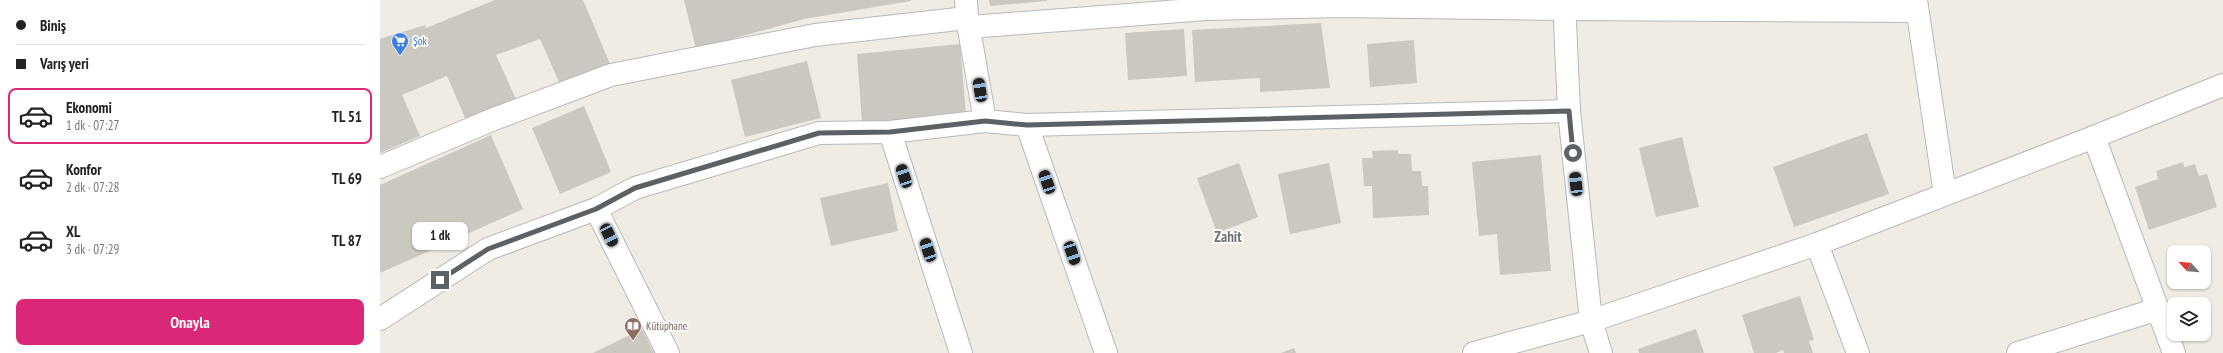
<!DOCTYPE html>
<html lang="tr">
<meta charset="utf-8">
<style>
:root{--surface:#fff;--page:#f2f2f2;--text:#222;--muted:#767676;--line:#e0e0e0;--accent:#db2777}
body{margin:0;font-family:"PT Sans Narrow",sans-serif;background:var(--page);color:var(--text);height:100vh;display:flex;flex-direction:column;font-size:15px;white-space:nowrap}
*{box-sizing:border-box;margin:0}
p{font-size:13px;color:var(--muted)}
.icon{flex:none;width:22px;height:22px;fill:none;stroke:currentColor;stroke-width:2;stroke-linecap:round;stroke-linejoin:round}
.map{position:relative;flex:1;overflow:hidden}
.details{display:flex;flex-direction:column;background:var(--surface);width:380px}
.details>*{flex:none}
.guide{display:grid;align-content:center;height:88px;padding:0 16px;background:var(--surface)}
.needle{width:26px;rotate:296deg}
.buttons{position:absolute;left:1787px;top:245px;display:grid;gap:8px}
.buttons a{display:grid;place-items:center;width:44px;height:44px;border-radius:8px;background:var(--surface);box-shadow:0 1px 3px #0004;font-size:20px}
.end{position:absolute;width:18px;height:18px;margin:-9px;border:5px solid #5c6166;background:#fff;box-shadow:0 0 0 2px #fff}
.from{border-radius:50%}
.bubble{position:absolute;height:28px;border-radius:8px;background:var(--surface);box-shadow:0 1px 3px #0004;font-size:13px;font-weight:600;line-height:28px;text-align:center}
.car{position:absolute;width:12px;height:24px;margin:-12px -6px;border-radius:5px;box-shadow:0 0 3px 1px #0007;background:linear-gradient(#222 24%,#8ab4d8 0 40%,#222 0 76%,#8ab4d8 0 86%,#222 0)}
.guide b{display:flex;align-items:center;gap:14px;height:38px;font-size:15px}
.guide b+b{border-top:1px solid var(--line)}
.guide i{width:10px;height:10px;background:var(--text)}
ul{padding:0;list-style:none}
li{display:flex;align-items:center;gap:12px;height:56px;margin:0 8px 6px;padding:0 8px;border:2px solid transparent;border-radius:8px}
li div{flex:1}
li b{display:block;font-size:15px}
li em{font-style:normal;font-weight:600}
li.on{border-color:var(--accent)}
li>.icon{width:36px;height:36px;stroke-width:1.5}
.action{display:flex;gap:8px;margin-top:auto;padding:8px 16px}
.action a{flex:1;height:46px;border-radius:8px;background:var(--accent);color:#fff;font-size:16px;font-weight:600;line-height:46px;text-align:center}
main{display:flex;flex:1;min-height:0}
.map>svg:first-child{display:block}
.building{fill:#cbc7c1}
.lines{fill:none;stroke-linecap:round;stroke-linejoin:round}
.minor-casing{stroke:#b5b8bc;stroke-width:24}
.minor{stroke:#fff;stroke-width:22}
.route{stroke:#5c6166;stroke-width:5}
.labels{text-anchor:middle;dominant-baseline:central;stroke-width:3.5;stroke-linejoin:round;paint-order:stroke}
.shop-label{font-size:11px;fill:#366cbe;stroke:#fff;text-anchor:start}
.education-label{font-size:11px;fill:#785e54;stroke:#fff;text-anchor:start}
.district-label{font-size:15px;font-weight:bold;fill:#6d7378;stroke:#fff}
</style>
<main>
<section class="details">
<div class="guide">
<b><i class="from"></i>Biniş</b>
<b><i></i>Varış yeri</b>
</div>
<ul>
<li class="on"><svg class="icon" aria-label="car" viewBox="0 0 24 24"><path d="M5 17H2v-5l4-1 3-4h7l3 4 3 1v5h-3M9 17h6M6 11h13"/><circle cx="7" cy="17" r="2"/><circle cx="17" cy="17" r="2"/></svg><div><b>Ekonomi</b><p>1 dk · 07:27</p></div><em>TL 51</em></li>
<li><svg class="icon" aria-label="car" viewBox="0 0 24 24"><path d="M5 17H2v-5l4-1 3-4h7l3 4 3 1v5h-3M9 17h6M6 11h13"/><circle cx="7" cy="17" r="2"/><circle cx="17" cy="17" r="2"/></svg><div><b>Konfor</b><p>2 dk · 07:28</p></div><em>TL 69</em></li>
<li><svg class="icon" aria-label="car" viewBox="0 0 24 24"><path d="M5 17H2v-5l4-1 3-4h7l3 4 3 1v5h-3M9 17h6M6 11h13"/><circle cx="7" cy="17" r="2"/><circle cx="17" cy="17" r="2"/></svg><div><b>XL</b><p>3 dk · 07:29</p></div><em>TL 87</em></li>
</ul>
<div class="action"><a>Onayla</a></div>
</section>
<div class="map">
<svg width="1843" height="353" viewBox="0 0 1843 353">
<rect width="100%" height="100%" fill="#f0ece4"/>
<!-- building -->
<g class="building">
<polygon points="115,0 203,0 230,64 179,82 160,39 116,55 136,99 86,120 67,76 22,95 40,136 0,153 0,39 45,25 46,28"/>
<polygon points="304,0 531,0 531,1 424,19 316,49"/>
<polygon points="609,0 667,0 667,1 610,6"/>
<polygon points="941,23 950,88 880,92 880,78 815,82 812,30"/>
<polygon points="804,29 807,76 748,80 745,33"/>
<polygon points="1034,40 1037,83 990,87 987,44"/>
<polygon points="580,44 586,114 482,123 477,54"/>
<polygon points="427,61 441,118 365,137 351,80"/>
<polygon points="204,106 231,172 180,194 152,128"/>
<polygon points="1487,133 1509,194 1414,227 1393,167"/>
<polygon points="111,135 143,209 0,273 0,185"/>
<polygon points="1302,137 1319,207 1276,217 1259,148"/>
<polygon points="1018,150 1018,154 1031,154 1032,171 1041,171 1042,186 1048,186 1049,215 993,218 992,186 984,186 982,158 993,158 992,151"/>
<polygon points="1161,155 1171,271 1120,275 1117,234 1099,236 1092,162"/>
<polygon points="1803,162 1804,167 1815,164 1819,176 1827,174 1837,207 1769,230 1755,187 1778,179 1776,171"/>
<polygon points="859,163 878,217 837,233 817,178"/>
<polygon points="949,163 961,223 910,234 898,174"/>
<polygon points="508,183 518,231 451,246 440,198"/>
<polygon points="1420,296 1434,340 1429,341 1433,353 1404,353 1403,350 1396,353 1374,353 1362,315"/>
<polygon points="262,329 274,353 213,353"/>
<polygon points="1316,329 1324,353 1259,353 1258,349"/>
<polygon points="914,348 916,353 901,353"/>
</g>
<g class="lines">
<!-- minor casing -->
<g class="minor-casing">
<g id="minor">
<polyline points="586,0 587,18 605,121"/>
<polyline points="1184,0 1189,111 1211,321 1221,353"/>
<polyline points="1536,0 1565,194"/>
<polyline points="590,27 826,9 962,6 1184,9 1537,11"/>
<polyline points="647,125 726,353"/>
<polyline points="510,132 581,353"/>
<polyline points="1714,137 1794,353"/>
<polyline points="0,167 114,119 231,75 435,35 587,18"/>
<polyline points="216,209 288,353"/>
<polyline points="1437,244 1478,353"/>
<polyline points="0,319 108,249 216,209 255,188 439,133 510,132 605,121 647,125 1189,111"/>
<polyline points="1094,353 1211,321 1437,244 1714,137 1843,85"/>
<polyline points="1638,353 1778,309"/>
</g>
</g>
<!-- minor -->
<use href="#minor" class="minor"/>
</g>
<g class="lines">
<!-- route -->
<polyline class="route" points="60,280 108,249 216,209 255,188 439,133 510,132 605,121 647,125 1189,111 1193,153"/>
</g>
<!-- icons -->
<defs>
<g id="supermarket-pin" transform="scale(0.9)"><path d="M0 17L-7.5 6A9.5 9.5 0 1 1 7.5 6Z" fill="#3f7fe0" stroke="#fff"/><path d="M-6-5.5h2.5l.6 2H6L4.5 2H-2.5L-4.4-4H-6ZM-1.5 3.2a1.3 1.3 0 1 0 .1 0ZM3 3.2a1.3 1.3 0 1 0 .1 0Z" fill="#fff"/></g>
<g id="library-pin" transform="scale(0.9)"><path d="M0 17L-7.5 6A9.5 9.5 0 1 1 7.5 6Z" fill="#8d6e63" stroke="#fff"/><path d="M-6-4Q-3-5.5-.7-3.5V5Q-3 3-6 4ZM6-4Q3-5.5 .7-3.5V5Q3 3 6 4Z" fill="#fff"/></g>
</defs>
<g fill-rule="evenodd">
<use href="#supermarket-pin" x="20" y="41"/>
<use href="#library-pin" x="253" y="326"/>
</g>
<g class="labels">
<!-- shop labels -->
<g class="shop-label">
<text x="33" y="41">Şok</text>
</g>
<!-- education labels -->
<g class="education-label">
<text x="266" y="326">Kütüphane</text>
</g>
<!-- district labels -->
<g class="district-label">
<text x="848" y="236">Zahit</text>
</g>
</g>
</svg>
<div class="buttons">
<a><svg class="needle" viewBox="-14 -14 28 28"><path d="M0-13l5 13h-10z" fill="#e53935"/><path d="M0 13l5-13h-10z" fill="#767676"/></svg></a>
<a><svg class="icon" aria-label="layers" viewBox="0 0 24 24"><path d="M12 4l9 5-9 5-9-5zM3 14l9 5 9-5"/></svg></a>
</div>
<i class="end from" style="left:1193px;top:153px"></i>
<i class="end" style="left:60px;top:280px"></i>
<div class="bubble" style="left:32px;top:222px;width:56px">1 dk</div>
<i class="car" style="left:600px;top:90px;rotate:351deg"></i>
<i class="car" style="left:524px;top:176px;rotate:342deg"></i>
<i class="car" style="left:667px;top:182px;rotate:341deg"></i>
<i class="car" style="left:1196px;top:184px;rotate:354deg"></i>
<i class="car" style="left:229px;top:235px;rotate:154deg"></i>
<i class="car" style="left:548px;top:250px;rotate:342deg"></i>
<i class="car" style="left:692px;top:253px;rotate:161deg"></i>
</div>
</main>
